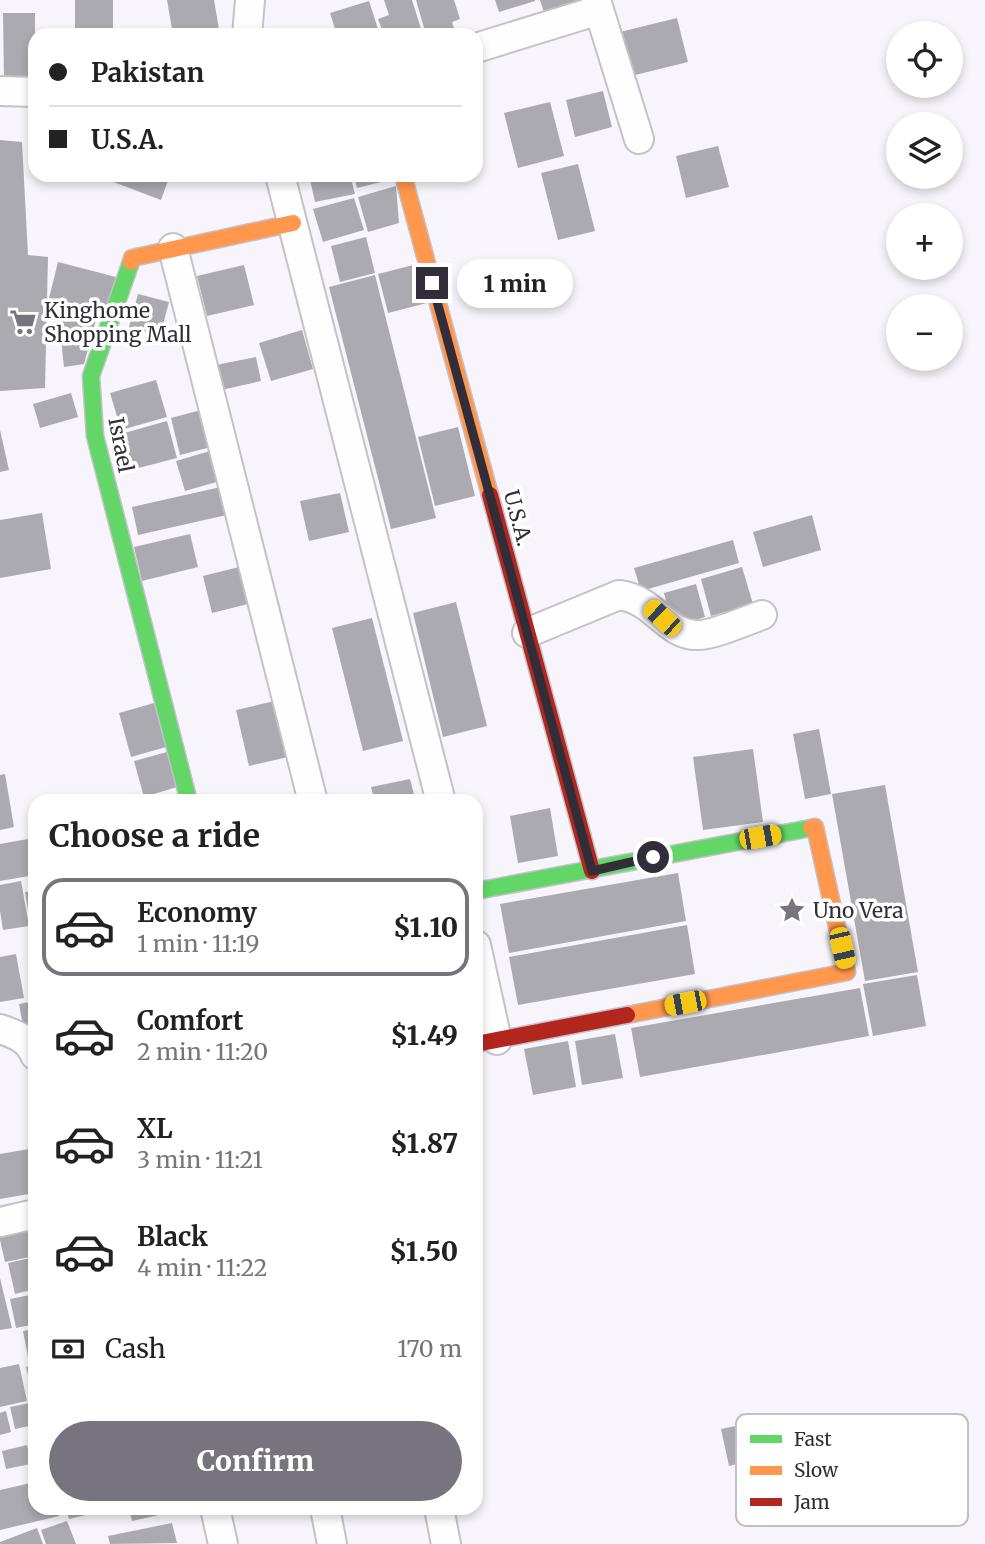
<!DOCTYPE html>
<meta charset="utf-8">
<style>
:root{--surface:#fff;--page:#f2f2f2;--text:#222;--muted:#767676;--line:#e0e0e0;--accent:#77747d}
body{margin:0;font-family:Merriweather,serif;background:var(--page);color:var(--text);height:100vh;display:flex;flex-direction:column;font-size:26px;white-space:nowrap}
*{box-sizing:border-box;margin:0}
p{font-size:23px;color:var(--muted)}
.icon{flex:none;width:38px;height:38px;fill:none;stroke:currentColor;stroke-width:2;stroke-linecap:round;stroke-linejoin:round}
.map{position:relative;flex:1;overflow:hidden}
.panel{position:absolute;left:28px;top:794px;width:455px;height:721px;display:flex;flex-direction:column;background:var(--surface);border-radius:21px;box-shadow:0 4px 10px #0003}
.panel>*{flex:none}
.top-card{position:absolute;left:28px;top:28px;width:455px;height:154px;border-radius:21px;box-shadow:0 4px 10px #0003;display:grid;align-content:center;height:154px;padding:0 21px;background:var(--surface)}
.buttons{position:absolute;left:886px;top:21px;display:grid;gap:14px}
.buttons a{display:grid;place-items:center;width:77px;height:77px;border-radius:50%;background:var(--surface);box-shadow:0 4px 10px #0003;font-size:35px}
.end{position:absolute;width:32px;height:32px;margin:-16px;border:9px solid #322e39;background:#fff;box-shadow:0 0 0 4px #fff}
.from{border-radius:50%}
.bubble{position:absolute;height:49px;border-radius:24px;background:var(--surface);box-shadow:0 4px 10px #0003;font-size:23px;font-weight:800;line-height:49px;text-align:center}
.car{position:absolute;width:21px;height:42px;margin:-21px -10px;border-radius:9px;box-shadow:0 0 5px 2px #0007;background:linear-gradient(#f5c518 24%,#345 0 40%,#f5c518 0 76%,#345 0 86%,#f5c518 0)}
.top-card b{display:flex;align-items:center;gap:24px;height:66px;font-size:26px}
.top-card b+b{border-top:2px solid var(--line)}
.top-card i{width:18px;height:18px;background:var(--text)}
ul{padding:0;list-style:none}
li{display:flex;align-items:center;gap:21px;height:98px;margin:0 14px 10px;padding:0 7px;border:4px solid transparent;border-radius:21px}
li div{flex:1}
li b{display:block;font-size:26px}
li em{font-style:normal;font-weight:800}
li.selected{border-color:var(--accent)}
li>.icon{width:63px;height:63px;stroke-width:1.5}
h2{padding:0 21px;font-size:32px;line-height:84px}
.pay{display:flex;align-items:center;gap:18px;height:77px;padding:0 21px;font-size:26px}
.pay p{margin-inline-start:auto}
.cta{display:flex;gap:14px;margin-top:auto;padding:14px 21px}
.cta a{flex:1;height:80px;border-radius:42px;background:var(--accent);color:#fff;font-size:28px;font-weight:800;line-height:80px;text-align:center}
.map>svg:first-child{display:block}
.building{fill:#abaab1}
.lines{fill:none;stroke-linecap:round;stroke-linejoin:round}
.street-casing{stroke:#c3c1c9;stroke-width:32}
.fast-casing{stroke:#c3c1c9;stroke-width:19}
.slow-casing{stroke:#c3c1c9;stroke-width:19}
.jam-casing{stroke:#c3c1c9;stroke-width:19}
.street{stroke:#fefefe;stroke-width:28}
.fast{stroke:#63d668;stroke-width:16}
.slow{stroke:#ff974d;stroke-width:16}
.jam{stroke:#b3261e;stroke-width:16}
.route{stroke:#322e39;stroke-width:9}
.labels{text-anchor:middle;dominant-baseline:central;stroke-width:7;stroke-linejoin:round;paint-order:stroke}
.poi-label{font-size:21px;fill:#322e39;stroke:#fff;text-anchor:start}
.street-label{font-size:21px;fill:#322e39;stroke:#fff}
.key{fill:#fff;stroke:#c2c0c4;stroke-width:2}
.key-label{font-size:19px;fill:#322e39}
</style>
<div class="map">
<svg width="985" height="1544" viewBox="0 0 985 1544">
<rect width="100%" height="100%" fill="#f7f5fb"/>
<!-- building -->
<g class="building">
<rect x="75" y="0" width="38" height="35"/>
<polygon points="167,0 214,0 220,35 173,35"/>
<polygon points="384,0 412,0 423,35 396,35 395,31 384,35 378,19 389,15"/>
<polygon points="416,0 454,0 460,19 452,22 456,34 426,35"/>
<polygon points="495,0 535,0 535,1 499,12"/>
<polygon points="540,0 581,0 581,1 544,12"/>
<polygon points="369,1 379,32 368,35 337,35 330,13"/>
<polygon points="3,13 35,13 35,80 4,80"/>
<polygon points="677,18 688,62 631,76 620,32"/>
<polygon points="603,91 612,127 575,137 566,100"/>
<polygon points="550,102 564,156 518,168 504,113"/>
<polygon points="0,140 22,142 28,255 48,257 45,388 0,391"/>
<polygon points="718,146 729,187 686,198 676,156"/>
<polygon points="578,164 595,231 558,240 541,173"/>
<polygon points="105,175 170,175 161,200 103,178"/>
<polygon points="309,175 350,175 355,194 315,202"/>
<polygon points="354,175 397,175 397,178 357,188"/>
<polygon points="396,186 399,223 368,232 358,197"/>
<polygon points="354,198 364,230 323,242 313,209"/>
<polygon points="366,237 375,273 340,282 331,246"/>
<polygon points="58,262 116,277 106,313 49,298"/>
<polygon points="417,264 427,303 388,313 378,274"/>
<polygon points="244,265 254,305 207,316 197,276"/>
<polygon points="375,275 436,518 391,529 329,287"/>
<polygon points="138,294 169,302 160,336 129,327"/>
<polygon points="57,302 97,316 84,364 64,367"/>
<polygon points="302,330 313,369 271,381 259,343"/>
<polygon points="256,357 261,381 221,390 216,365"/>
<polygon points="156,380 167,417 121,430 110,393"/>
<polygon points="71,393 78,417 40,428 33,404"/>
<polygon points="201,410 211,447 180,455 171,418"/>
<polygon points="167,421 177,458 119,473 110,437"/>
<polygon points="458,427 475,496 435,506 418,437"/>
<polygon points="0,430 9,470 0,472"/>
<polygon points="210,451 220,481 185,491 176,461"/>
<polygon points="225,486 231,514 138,535 132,507"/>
<polygon points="340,493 349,532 309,541 300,501"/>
<polygon points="42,513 51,569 0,578 0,520"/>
<polygon points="812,515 821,550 763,567 753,532"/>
<polygon points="190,534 198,567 142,581 134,547"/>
<polygon points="733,540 739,563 641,591 634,568"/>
<polygon points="243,566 252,603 212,613 203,576"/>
<polygon points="742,567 753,604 711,616 701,579"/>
<polygon points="696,584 705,617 673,627 664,593"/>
<polygon points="456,602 487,726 443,737 413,613"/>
<polygon points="372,618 403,741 363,751 332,628"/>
<polygon points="275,701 288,757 249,766 236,710"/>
<polygon points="154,703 166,747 131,757 119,713"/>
<polygon points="819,729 831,794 805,799 793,734"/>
<polygon points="753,749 763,822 703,830 693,757"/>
<polygon points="167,752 177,787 144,797 134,761"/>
<polygon points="5,774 14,827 0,830 0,775"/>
<polygon points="410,779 416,802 375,802 371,787"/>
<polygon points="885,785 918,972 865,981 832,794"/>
<polygon points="550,808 558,856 518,863 510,816"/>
<polygon points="28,839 35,875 0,881 0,844"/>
<polygon points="678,873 686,921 509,953 500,904"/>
<polygon points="21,881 29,926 3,930 0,911 0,885"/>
<polygon points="35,891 35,909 28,910 25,892"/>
<polygon points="687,925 695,974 518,1005 509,957"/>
<polygon points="16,954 24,998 0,1002 0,957"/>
<polygon points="917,975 926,1026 873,1036 863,984"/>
<polygon points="860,988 869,1036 640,1077 631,1028"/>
<polygon points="35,1001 35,1036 25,1037 19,1004"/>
<polygon points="615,1034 623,1078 582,1085 575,1041"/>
<polygon points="568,1041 576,1087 533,1095 524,1049"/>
<polygon points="35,1148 35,1193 0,1199 0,1154"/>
<polygon points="35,1219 35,1256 5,1262 0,1240 0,1225"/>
<polygon points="35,1257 35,1289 15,1294 8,1263"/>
<polygon points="0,1278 12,1328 0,1330"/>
<polygon points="35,1294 35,1324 16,1328 10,1299"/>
<polygon points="35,1329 35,1361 29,1362 23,1331"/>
<polygon points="19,1364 27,1401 0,1407 0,1368"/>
<polygon points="35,1365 35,1401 34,1401 26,1367"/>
<polygon points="29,1403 34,1425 15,1429 10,1407"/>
<polygon points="6,1411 11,1432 0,1435 0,1413"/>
<polygon points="750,1423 758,1459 729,1466 721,1429"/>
<polygon points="27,1445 31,1464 6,1469 2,1451"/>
<polygon points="35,1482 35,1508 57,1508 59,1516 0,1530 0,1490"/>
<polygon points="66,1508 84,1508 86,1515 69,1519"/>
<polygon points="129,1508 157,1508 159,1515 132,1521"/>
<polygon points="67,1521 76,1544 46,1544 41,1530"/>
<polygon points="172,1523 177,1543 110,1544 108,1536"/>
<polygon points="37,1528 43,1544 0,1544 0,1542"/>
</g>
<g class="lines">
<!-- street casing -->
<g class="street-casing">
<g id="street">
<polyline points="596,0 639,139"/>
<polyline points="247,35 250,0"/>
<polyline points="476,48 599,10"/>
<polyline points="0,91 35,92"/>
<polyline points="280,175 441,802"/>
<polyline points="173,248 313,802"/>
<path d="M527 633 619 595C655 599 667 637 699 635 713 635 748 620 762 615"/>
<polyline points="476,945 497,1040"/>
<path d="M0 1029C15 1034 29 1039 35 1055"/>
<polyline points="0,1222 35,1214"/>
<polyline points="215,1508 223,1544"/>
<polyline points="325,1508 332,1544"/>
<polyline points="439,1508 446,1544"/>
</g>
</g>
<!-- fast casing -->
<g class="fast-casing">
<g id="fast">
<polyline points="131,262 91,376 95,436 189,802"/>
<polyline points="476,891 811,828"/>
</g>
</g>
<!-- slow casing -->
<g class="slow-casing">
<g id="slow">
<polyline points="403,175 490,495"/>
<polyline points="131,262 132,258 293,223"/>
<polyline points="627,1015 847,972 815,827 811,828"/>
</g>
</g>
<!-- jam casing -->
<g class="jam-casing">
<g id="jam">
<polyline points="490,495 592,871"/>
<polyline points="476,1044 627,1015"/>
</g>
</g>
<!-- street -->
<use href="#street" class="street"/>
<!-- fast -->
<use href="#fast" class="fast"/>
<!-- slow -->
<use href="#slow" class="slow"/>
<!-- jam -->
<use href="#jam" class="jam"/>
</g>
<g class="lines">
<!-- route -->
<polyline class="route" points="432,283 592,871 653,857"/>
</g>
<!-- icons -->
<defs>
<g id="supermarket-bare" transform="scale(2.1)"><path d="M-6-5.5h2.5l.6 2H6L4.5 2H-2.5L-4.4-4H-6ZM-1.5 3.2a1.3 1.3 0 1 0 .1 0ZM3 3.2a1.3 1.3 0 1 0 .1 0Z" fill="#77747d" stroke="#fff" stroke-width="2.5" paint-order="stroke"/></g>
<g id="sight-bare" transform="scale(2.1)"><path d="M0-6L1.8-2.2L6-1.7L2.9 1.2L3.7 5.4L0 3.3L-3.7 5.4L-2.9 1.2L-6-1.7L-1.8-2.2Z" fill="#77747d" stroke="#fff" stroke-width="2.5" paint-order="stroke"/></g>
</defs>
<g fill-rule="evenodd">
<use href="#supermarket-bare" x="23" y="322"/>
<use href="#sight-bare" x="792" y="910"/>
</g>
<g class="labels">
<!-- poi labels -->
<g class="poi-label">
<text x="44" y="310">Kinghome<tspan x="44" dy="24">Shopping Mall</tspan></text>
<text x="813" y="910">Uno Vera</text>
</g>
<!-- street labels -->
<g class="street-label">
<text transform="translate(121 445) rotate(79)">Israel</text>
<text transform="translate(518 518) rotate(75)">U.S.A.</text>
</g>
</g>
<!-- legend -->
<rect x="736" y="1414" width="232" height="112" rx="10" class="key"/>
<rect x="750" y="1435" width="32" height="8" fill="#63d668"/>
<rect x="750" y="1466" width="32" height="9" fill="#ff974d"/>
<rect x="750" y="1498" width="32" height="8" fill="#b3261e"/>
<g class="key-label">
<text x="794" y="1446">Fast</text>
<text x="794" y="1477">Slow</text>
<text x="794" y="1509">Jam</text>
</g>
</svg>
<div class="buttons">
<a><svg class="icon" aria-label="locate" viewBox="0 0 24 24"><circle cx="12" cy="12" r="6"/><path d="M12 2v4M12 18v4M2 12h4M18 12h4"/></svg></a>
<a><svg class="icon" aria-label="layers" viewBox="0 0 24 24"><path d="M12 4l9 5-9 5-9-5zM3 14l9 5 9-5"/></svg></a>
<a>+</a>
<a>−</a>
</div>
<i class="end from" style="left:653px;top:857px"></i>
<i class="end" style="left:432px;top:283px"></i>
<div class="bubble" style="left:457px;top:259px;width:116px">1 min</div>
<i class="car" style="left:662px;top:618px;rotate:313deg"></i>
<i class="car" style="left:760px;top:837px;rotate:80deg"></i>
<i class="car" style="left:842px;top:948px;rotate:167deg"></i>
<i class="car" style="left:685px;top:1003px;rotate:259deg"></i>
<div class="top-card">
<b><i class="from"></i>Pakistan</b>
<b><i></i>U.S.A.</b>
</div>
<section class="panel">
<h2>Choose a ride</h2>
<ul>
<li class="selected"><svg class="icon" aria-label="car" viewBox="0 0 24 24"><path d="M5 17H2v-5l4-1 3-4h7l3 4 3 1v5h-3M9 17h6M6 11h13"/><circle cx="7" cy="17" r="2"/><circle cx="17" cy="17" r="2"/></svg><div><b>Economy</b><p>1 min · 11:19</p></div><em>$1.10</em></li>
<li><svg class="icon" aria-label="car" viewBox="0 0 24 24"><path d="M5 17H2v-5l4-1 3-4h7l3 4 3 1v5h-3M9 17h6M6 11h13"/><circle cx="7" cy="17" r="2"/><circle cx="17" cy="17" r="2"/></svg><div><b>Comfort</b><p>2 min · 11:20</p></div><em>$1.49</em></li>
<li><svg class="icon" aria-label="car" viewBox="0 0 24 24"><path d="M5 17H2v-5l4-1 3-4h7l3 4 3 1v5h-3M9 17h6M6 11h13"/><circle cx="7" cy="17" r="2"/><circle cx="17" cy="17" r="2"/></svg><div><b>XL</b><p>3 min · 11:21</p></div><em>$1.87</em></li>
<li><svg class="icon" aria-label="car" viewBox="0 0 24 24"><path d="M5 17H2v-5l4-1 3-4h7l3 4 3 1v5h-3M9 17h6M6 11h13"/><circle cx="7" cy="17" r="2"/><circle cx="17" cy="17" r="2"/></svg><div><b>Black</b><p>4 min · 11:22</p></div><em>$1.50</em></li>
</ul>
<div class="pay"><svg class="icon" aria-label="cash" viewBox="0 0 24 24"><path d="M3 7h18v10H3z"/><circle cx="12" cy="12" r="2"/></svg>Cash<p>170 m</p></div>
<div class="cta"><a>Confirm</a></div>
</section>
</div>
